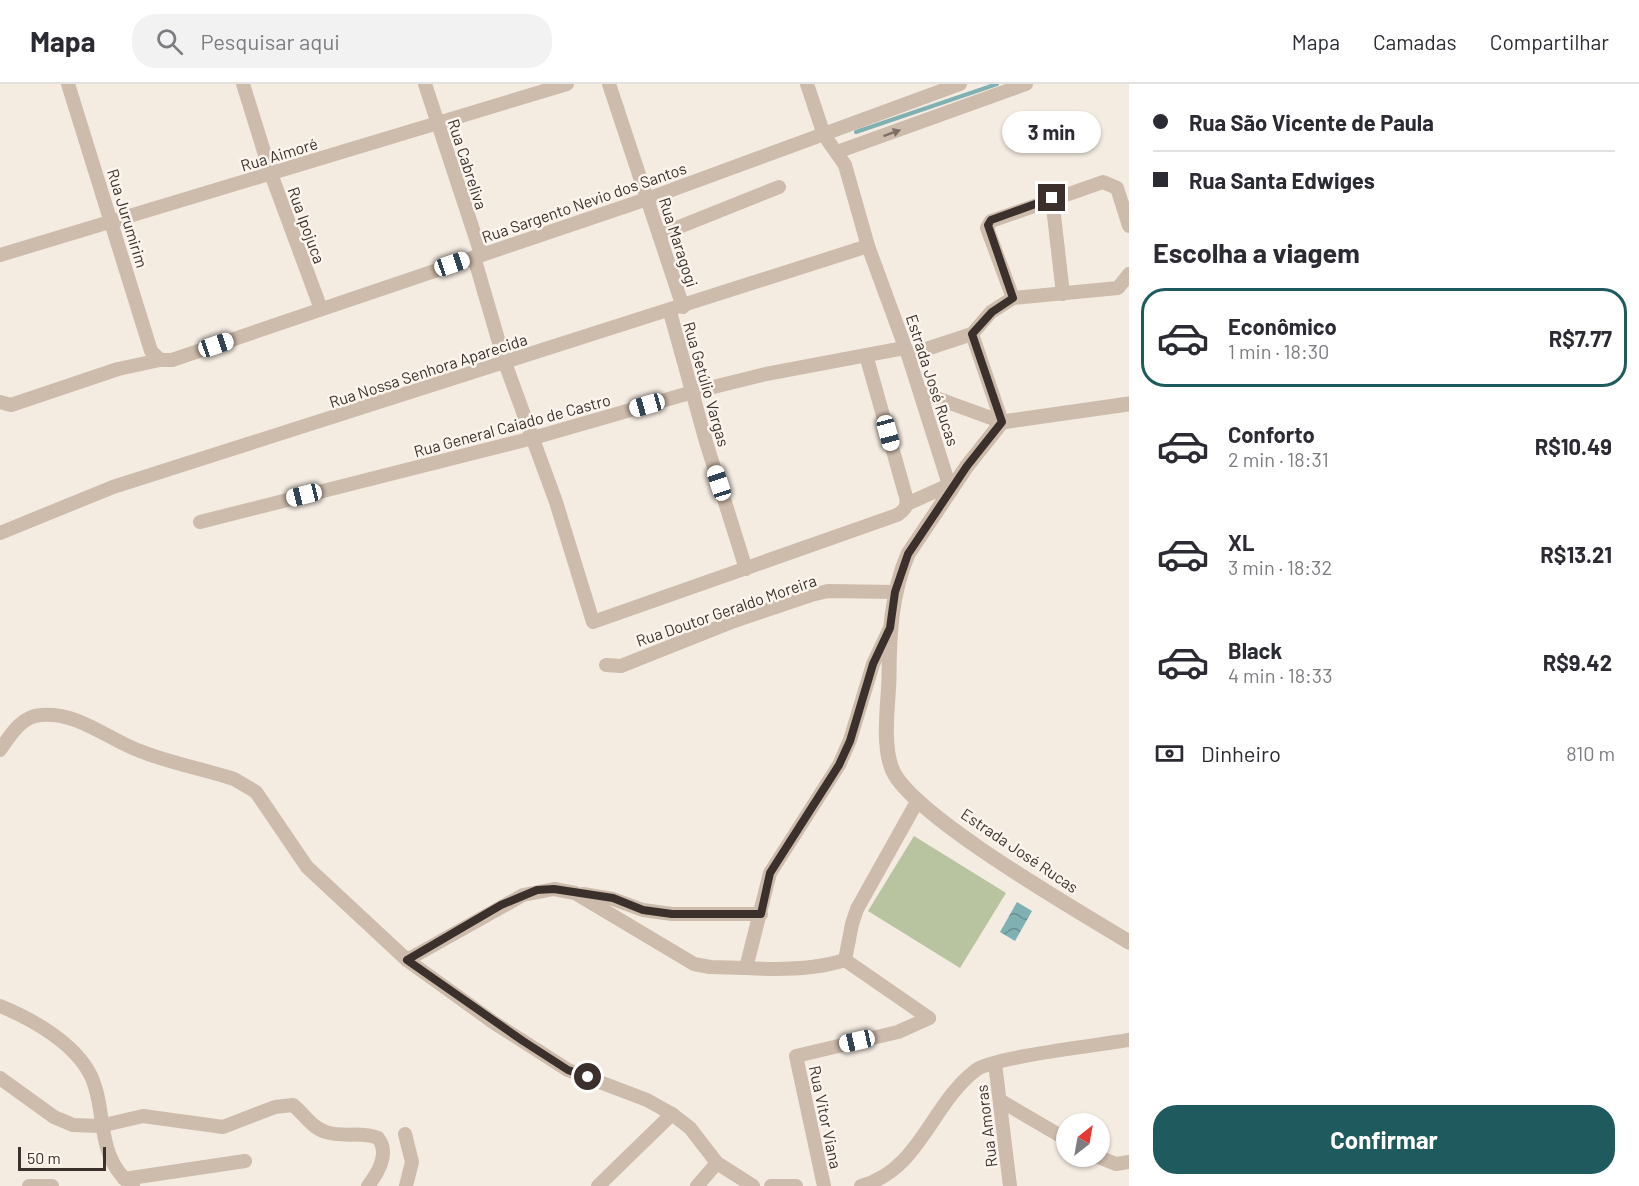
<!DOCTYPE html>
<html lang="pt">
<meta charset="utf-8">
<style>
:root{--surface:#fff;--page:#f2f2f3;--text:#2b2b33;--muted:#7c7c81;--line:#e1e1e2;--accent:#1f5a5e}
body{margin:0;font-family:Barlow,sans-serif;background:var(--page);color:var(--text);height:100vh;display:flex;flex-direction:column;font-size:22px;white-space:nowrap}
*{box-sizing:border-box;margin:0}
p{font-size:20px;color:var(--muted)}
.icon{flex:none;width:33px;height:33px;fill:none;stroke:currentColor;stroke-width:2;stroke-linecap:round;stroke-linejoin:round}
.map{position:relative;flex:1;overflow:hidden}
.side{display:flex;flex-direction:column;background:var(--surface);width:510px}
.side>*{flex:none}
.hud{display:grid;align-content:center;height:132px;padding:0 24px;background:var(--surface)}
.needle{width:39px;rotate:31deg}
.buttons{position:absolute;left:1056px;top:1029px;display:grid;gap:12px}
.buttons a{display:grid;place-items:center;width:54px;height:54px;border-radius:50%;background:var(--surface);box-shadow:0 2px 4px #0004;font-size:30px}
.scale{position:absolute;left:18px;bottom:15px;width:88px;box-sizing:border-box;padding-left:6px;border:3px solid #3b302b;border-top:0;font-size:16px;line-height:21px;white-space:nowrap;color:#3b302b;-webkit-text-stroke:4px #fbf5ee;paint-order:stroke}
.end{position:absolute;width:27px;height:27px;margin:-14px;border:8px solid #3b302b;background:#fff;box-shadow:0 0 0 3px #fff}
.from{border-radius:50%}
.bubble{position:absolute;height:42px;border-radius:21px;background:var(--surface);box-shadow:0 2px 4px #0004;font-size:20px;font-weight:700;line-height:42px;text-align:center}
.car{position:absolute;width:18px;height:36px;margin:-18px -9px;border-radius:8px;box-shadow:0 0 4px 2px #0007;background:linear-gradient(#fff 24%,#345 0 40%,#fff 0 76%,#345 0 86%,#fff 0)}
.hud b{display:flex;align-items:center;gap:21px;height:57px;font-size:22px}
.hud b+b{border-top:2px solid var(--line)}
.hud i{width:15px;height:15px;background:var(--text)}
ul{padding:0;list-style:none}
li{display:flex;align-items:center;gap:18px;height:99px;margin:0 12px 9px;padding:0 12px;border:3px solid transparent;border-radius:24px}
li div{flex:1}
li b{display:block;font-size:22px}
li em{font-style:normal;font-weight:700}
li.on{border-color:var(--accent)}
li>.icon{width:54px;height:54px;stroke-width:1.5}
h2{padding:0 24px;font-size:27px;line-height:72px}
.pay{display:flex;align-items:center;gap:15px;height:66px;padding:0 24px;font-size:22px}
.pay p{margin-inline-start:auto}
.primary-button{display:flex;gap:12px;margin-top:auto;padding:12px 24px}
.primary-button a{flex:1;height:69px;border-radius:24px;background:var(--accent);color:#fff;font-size:24px;font-weight:700;line-height:69px;text-align:center}
header{display:flex;align-items:center;gap:36px;box-sizing:border-box;height:84px;padding:0 30px;background:var(--surface);border-bottom:2px solid var(--line)}
header strong{font-size:28px}
nav{display:flex;gap:33px;margin-inline-start:auto;font-size:21px}
.search{width:420px;height:54px;background:var(--page);display:flex;align-items:center;gap:15px;box-sizing:border-box;padding:0 21px;border-radius:24px;color:var(--muted);font-size:22px}
main{display:flex;flex:1;min-height:0}
.map>svg:first-child{display:block}
.park{fill:#b8c4a0}
.water{fill:url(#water-waves)}
.lines{fill:none;stroke-linecap:round;stroke-linejoin:round}
.stream{stroke:#7fb0b2;stroke-width:4}
.minor{stroke:#cdbbac;stroke-width:14}
.tertiary{stroke:#cdbbac;stroke-width:15}
.oneway{fill:#7d6f65}
.route{stroke:#3b302b;stroke-width:8}
.labels{text-anchor:middle;dominant-baseline:central;stroke-width:5;stroke-linejoin:round;paint-order:stroke}
.street-label{font-size:16px;fill:#3b302b;stroke:#fbf5ee}
</style>
<header>
<strong>Mapa</strong>
<div class="search"><svg class="icon" aria-label="search" viewBox="0 0 24 24"><circle cx="10" cy="10" r="6"/><path d="M15 15l6 6"/></svg>Pesquisar aqui</div>
<nav><a>Mapa</a><a>Camadas</a><a>Compartilhar</a></nav>
</header>
<main>
<div class="map">
<svg width="1129" height="1102" viewBox="0 0 1129 1102">
<defs>
<pattern id="water-waves" width="16" height="10" patternUnits="userSpaceOnUse" patternTransform="scale(1.5)"><rect width="16" height="10" fill="#7fb0b2"/><path d="M0 5q4-4 8 0t8 0" fill="none" stroke="#699091"/></pattern>
</defs>
<rect width="100%" height="100%" fill="#f4ebe1"/>
<!-- park -->
<polygon class="park" points="914,752 1006,809 960,884 868,827"/>
<!-- water -->
<polygon class="water" points="1017,818 1032,827 1015,857 1000,848"/>
<g class="lines">
<!-- stream -->
<polyline class="stream" points="856,48 997,0"/>
<!-- minor -->
<g class="minor">
<polyline points="68,0 151,267 160,276"/>
<polyline points="243,0 271,90 321,225"/>
<polyline points="425,0 481,170"/>
<polyline points="609,0 683,223"/>
<polyline points="807,0 824,51 845,81 868,162 908,271 951,407"/>
<polyline points="837,68 1026,0"/>
<polyline points="1052,114 1063,210"/>
<polyline points="659,151 779,103"/>
<polyline points="0,171 567,0"/>
<path d="M474 173 505 279 556 418 593 538 897 431C905 426 908 422 906 413L866 271"/>
<polyline points="1013,214 987,144 991,137 1103,98 1117,104 1129,142"/>
<polyline points="670,228 706,358 746,485"/>
<polyline points="972,250 1002,338"/>
<polyline points="908,271 972,250 991,228 1013,214 1118,204 1129,190"/>
<polyline points="920,308 1002,338"/>
<polyline points="0,318 11,321 118,285 160,276 172,276 647,115 960,0"/>
<polyline points="907,420 949,401"/>
<polyline points="200,438 533,354 693,308 766,290 904,264"/>
<polyline points="0,449 113,403 868,162"/>
<polyline points="606,581 621,582 734,537 811,511 828,507 895,508"/>
<path d="M0 666C10 652 21 632 41 631 79 628 107 655 140 667 170 679 203 685 234 695L256 708 307 783 407 876 493 938 568 986 647 1016 672 1030 690 1044 717 1079 753 1102"/>
<polyline points="583,810 613,815 643,826 672,830 761,830"/>
<polyline points="407,876 523,811 554,805 575,809 694,880 710,883 746,884 770,789 839,681 850,656 873,580 890,544"/>
<polyline points="845,876 929,934"/>
<path d="M746 884C779 886 814 886 845 876L852 840 857 825 918 716"/>
<path d="M0 922C32 935 75 959 91 992 108 1028 94 1073 133 1102"/>
<polyline points="995,979 1010,1102"/>
<path d="M0 994 54 1033 73 1041 100 1042 143 1032 223 1043 275 1023 293 1021C304 1030 312 1044 326 1048 343 1054 361 1047 378 1054 390 1069 378 1089 368 1102"/>
<polyline points="1001,1017 1066,1055"/>
<polyline points="405,1050 412,1078 406,1102"/>
<polyline points="1096,1072 1116,1080 1129,1078"/>
<polyline points="124,1095 245,1077"/>
<polyline points="29,1102 52,1102"/>
<polyline points="598,1102 672,1030"/>
<polyline points="697,1102 717,1079"/>
<polyline points="771,1102 796,1102"/>
<polyline points="824,1102 796,972 898,948 929,934"/>
<path d="M861 1102C920 1086 931 1020 976 986 993 973 1101 961 1129 956"/>
</g>
<!-- tertiary -->
<path class="tertiary" d="M1129 320 1002 338 967 382 908 470C891 510 889 552 889 595 888 623 882 659 892 685 910 731 1082 829 1129 858"/>
</g>
<!-- one-way arrows -->
<defs><path id="oneway-solid" d="M-6-.8H1V-3.2L6.5 0L1 3.2V.8H-6Z" transform="scale(1.5)"/></defs>
<use class="oneway" href="#oneway-solid" transform="translate(892 49) rotate(-20)"/>
<g class="lines">
<!-- route -->
<polyline class="route" points="588,993 568,986 523,957 407,876 501,821 537,806 554,805 613,814 643,826 672,830 761,830 770,789 839,681 850,657 873,580 890,544 895,508 908,470 967,382 1002,338 972,250 992,228 1013,214 988,141 991,136 1052,114"/>
</g>
<g class="labels">
<!-- street labels -->
<g class="street-label">
<text transform="translate(279 70) rotate(-17)">Rua Aimoré</text>
<text transform="translate(468 80) rotate(72)">Rua Cabreliva</text>
<text transform="translate(584 118) rotate(-19)">Rua Sargento Nevio dos Santos</text>
<text transform="translate(128 134) rotate(73)">Rua Jurumirim</text>
<text transform="translate(307 141) rotate(70)">Rua Ipojuca</text>
<text transform="translate(679 158) rotate(72)">Rua Maragogi</text>
<text transform="translate(428 286) rotate(-18)">Rua Nossa Senhora Aparecida</text>
<text transform="translate(933 296) rotate(72)">Estrada José Rucas</text>
<text transform="translate(707 300) rotate(74)">Rua Getúlio Vargas</text>
<text transform="translate(512 341) rotate(-15)">Rua General Caiado de Castro</text>
<text transform="translate(726 526) rotate(-19)">Rua Doutor Geraldo Moreira</text>
<text transform="translate(1020 766) rotate(34)">Estrada José Rucas</text>
<text transform="translate(826 1033) rotate(78)">Rua Vitor Viana</text>
<text transform="translate(986 1042) rotate(-97)">Rua Amoras</text>
</g>
</g>
</svg>
<div class="buttons">
<a><svg class="needle" viewBox="-14 -14 28 28"><path d="M0-13l5 13h-10z" fill="#e53935"/><path d="M0 13l5-13h-10z" fill="#7c7c81"/></svg></a>
</div>
<div class="scale">50 m</div>
<i class="end from" style="left:588px;top:993px"></i>
<i class="end" style="left:1052px;top:114px"></i>
<div class="bubble" style="left:1002px;top:27px;width:99px">3 min</div>
<i class="car" style="left:452px;top:180px;rotate:71deg"></i>
<i class="car" style="left:216px;top:261px;rotate:71deg"></i>
<i class="car" style="left:647px;top:321px;rotate:254deg"></i>
<i class="car" style="left:888px;top:349px;rotate:165deg"></i>
<i class="car" style="left:719px;top:399px;rotate:342deg"></i>
<i class="car" style="left:304px;top:411px;rotate:256deg"></i>
<i class="car" style="left:857px;top:957px;rotate:257deg"></i>
</div>
<section class="side">
<div class="hud">
<b><i class="from"></i>Rua São Vicente de Paula</b>
<b><i></i>Rua Santa Edwiges</b>
</div>
<h2>Escolha a viagem</h2>
<ul>
<li class="on"><svg class="icon" aria-label="car" viewBox="0 0 24 24"><path d="M5 17H2v-5l4-1 3-4h7l3 4 3 1v5h-3M9 17h6M6 11h13"/><circle cx="7" cy="17" r="2"/><circle cx="17" cy="17" r="2"/></svg><div><b>Econômico</b><p>1 min · 18:30</p></div><em>R$7.77</em></li>
<li><svg class="icon" aria-label="car" viewBox="0 0 24 24"><path d="M5 17H2v-5l4-1 3-4h7l3 4 3 1v5h-3M9 17h6M6 11h13"/><circle cx="7" cy="17" r="2"/><circle cx="17" cy="17" r="2"/></svg><div><b>Conforto</b><p>2 min · 18:31</p></div><em>R$10.49</em></li>
<li><svg class="icon" aria-label="car" viewBox="0 0 24 24"><path d="M5 17H2v-5l4-1 3-4h7l3 4 3 1v5h-3M9 17h6M6 11h13"/><circle cx="7" cy="17" r="2"/><circle cx="17" cy="17" r="2"/></svg><div><b>XL</b><p>3 min · 18:32</p></div><em>R$13.21</em></li>
<li><svg class="icon" aria-label="car" viewBox="0 0 24 24"><path d="M5 17H2v-5l4-1 3-4h7l3 4 3 1v5h-3M9 17h6M6 11h13"/><circle cx="7" cy="17" r="2"/><circle cx="17" cy="17" r="2"/></svg><div><b>Black</b><p>4 min · 18:33</p></div><em>R$9.42</em></li>
</ul>
<div class="pay"><svg class="icon" aria-label="cash" viewBox="0 0 24 24"><path d="M3 7h18v10H3z"/><circle cx="12" cy="12" r="2"/></svg>Dinheiro<p>810 m</p></div>
<div class="primary-button"><a>Confirmar</a></div>
</section>
</main>
